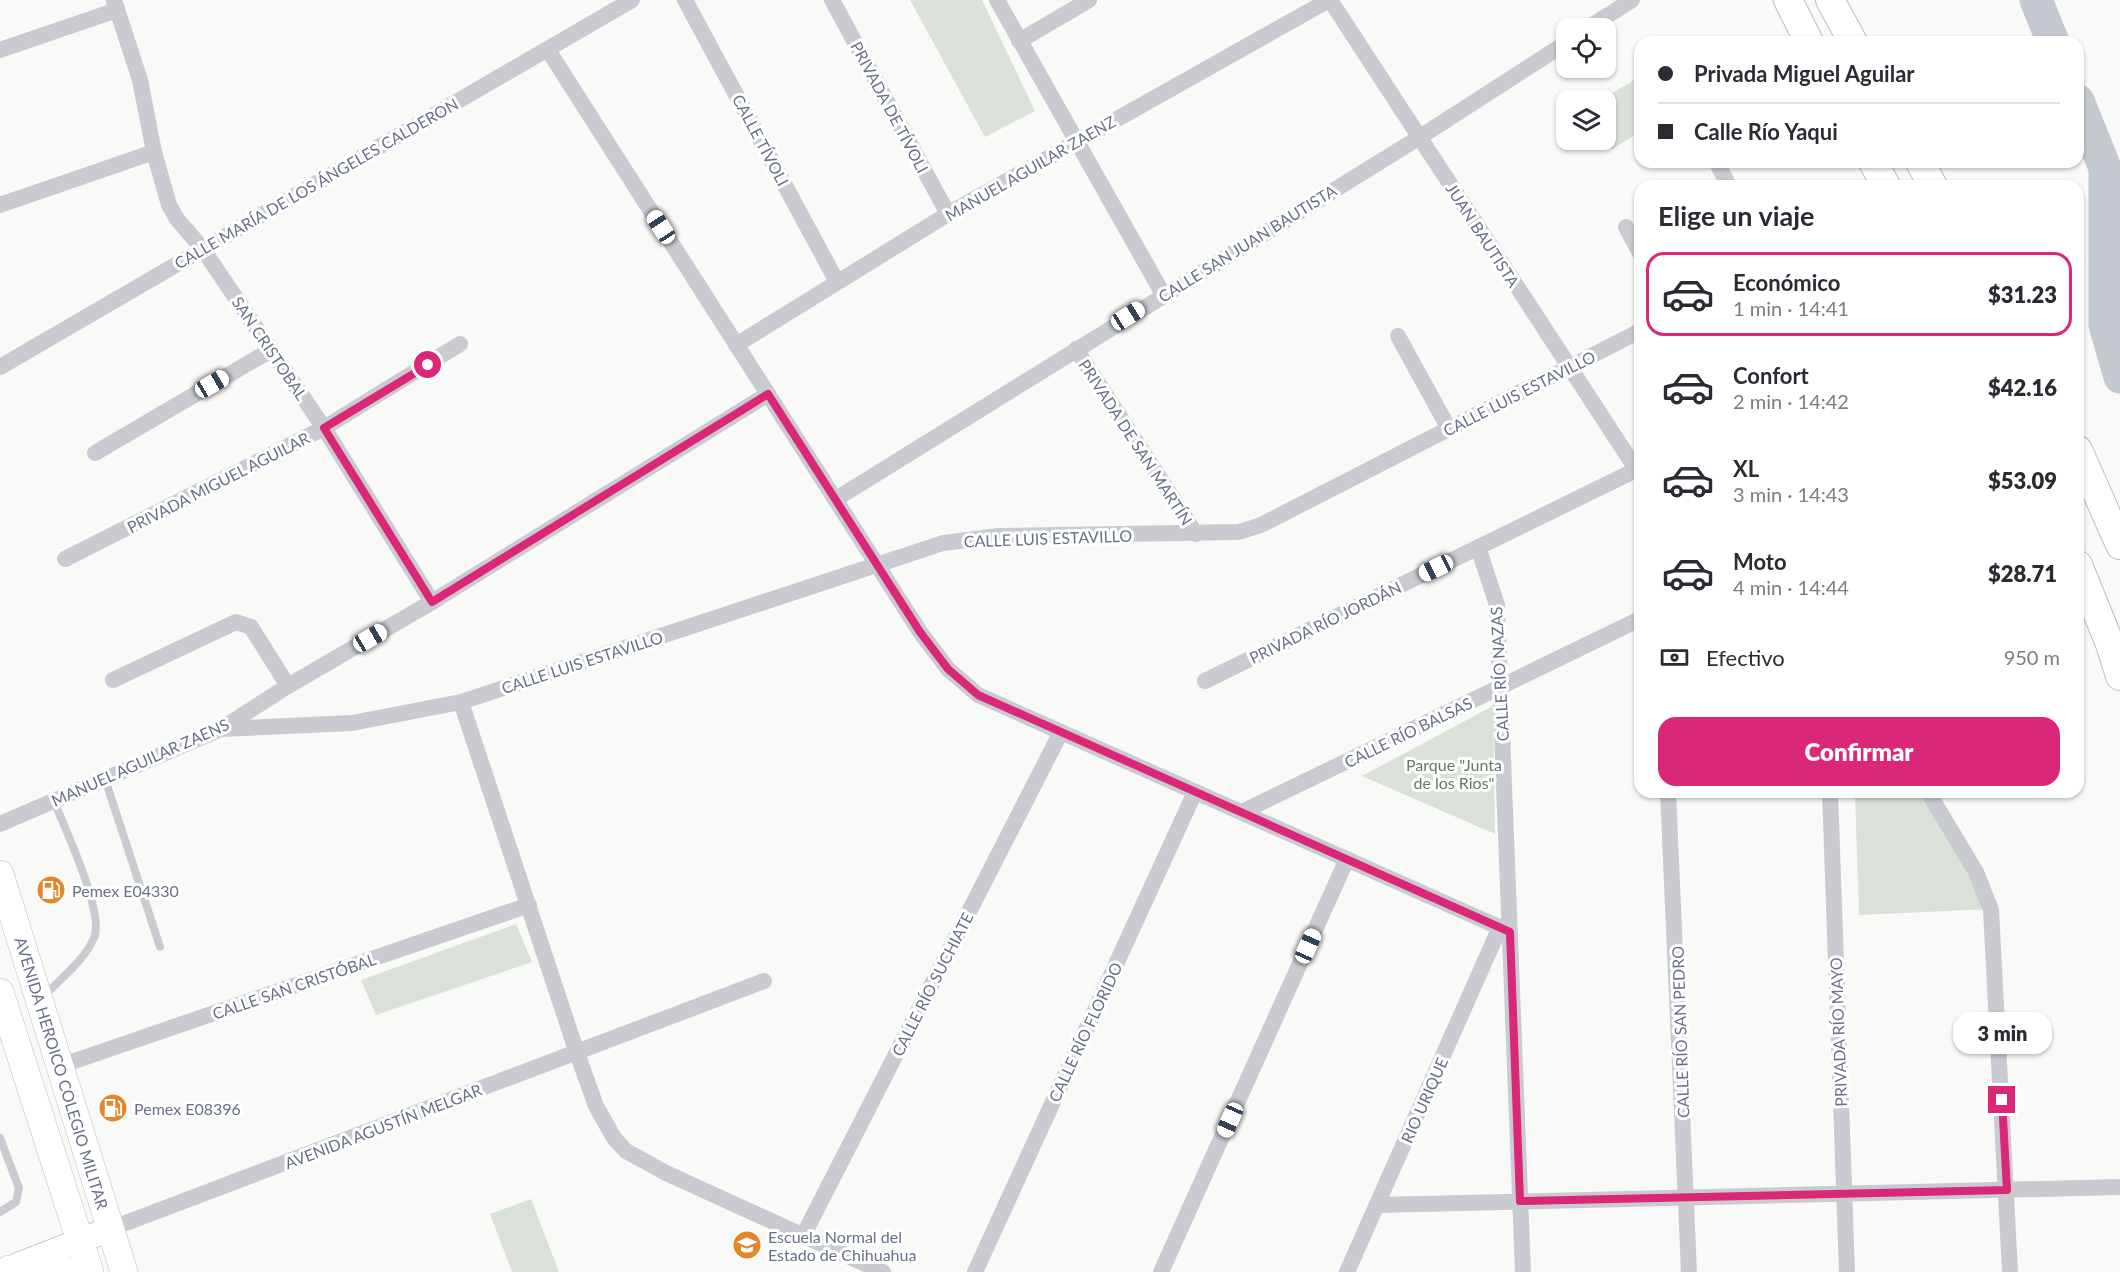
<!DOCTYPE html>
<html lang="es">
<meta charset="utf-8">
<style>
:root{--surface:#fff;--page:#f2f2f3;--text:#2b2b33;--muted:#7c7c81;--line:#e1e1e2;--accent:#db2777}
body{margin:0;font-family:Lato,sans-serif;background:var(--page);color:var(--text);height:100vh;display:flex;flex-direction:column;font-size:22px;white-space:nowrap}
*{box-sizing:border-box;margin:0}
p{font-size:20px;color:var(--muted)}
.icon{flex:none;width:33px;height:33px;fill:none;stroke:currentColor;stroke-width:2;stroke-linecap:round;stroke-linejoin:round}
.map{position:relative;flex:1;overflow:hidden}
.details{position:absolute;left:1634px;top:180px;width:450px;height:618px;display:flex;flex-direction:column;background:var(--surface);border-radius:18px;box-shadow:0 2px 4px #0004}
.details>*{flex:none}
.guide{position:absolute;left:1634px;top:36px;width:450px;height:132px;border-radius:18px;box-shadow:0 2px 4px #0004;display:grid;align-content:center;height:132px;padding:0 24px;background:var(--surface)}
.fabs{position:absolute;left:1556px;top:18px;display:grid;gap:12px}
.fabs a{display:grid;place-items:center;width:60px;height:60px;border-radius:12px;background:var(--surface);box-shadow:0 2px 4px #0004;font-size:30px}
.end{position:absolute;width:27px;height:27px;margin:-14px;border:8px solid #db2777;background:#fff;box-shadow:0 0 0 3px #fff}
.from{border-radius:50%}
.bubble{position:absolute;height:42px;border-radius:18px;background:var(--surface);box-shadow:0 2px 4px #0004;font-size:20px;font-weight:800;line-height:42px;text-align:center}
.car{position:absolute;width:18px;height:36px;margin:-18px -9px;border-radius:8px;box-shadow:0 0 4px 2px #0007;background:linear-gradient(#fff 24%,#345 0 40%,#fff 0 76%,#345 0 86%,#fff 0)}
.guide b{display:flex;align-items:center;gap:21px;height:57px;font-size:22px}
.guide b+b{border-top:2px solid var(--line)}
.guide i{width:15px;height:15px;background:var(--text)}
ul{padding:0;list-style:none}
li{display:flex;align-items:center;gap:18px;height:84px;margin:0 12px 9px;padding:0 12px;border:3px solid transparent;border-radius:18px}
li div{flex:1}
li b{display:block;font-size:22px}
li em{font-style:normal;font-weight:800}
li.active{border-color:var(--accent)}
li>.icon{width:54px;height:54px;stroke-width:1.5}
h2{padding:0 24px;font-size:27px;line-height:72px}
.pay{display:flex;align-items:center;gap:15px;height:66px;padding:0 24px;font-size:22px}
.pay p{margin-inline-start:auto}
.cta{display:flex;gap:12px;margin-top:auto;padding:12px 24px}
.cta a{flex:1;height:69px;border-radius:18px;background:var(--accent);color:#fff;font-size:24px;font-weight:800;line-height:69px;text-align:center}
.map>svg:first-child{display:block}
.green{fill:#d9e1d8}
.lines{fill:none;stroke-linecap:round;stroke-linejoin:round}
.river{stroke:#c4c9d0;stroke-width:33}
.secondary-casing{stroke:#bcbec4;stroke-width:26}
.primary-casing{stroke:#bcbec3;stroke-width:28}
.trunk-casing{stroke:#bcbdc1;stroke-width:30}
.service{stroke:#cacbd0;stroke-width:8}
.minor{stroke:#cacbd0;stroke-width:16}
.secondary{stroke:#fff;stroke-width:24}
.primary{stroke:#fff;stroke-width:27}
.trunk{stroke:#fff;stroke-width:28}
.route{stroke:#db2777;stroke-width:8}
.labels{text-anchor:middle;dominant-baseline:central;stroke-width:6;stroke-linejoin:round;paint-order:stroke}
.street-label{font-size:16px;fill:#687188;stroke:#fff}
.park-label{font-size:16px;fill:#637a65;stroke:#fff}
.poi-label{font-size:16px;fill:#687188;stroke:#fff;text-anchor:start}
</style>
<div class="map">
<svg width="2120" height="1272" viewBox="0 0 2120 1272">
<rect width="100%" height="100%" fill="#f9f9f7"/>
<!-- green -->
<g class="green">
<polygon points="910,0 982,0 1035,111 985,137"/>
<polygon points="1639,77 1639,133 1612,149 1605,138 1605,100 1601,100"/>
<polygon points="1493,706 1495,834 1362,776"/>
<polygon points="1855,792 1925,792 1990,909 1859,915"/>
<polygon points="516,924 532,962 376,1015 361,980"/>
<polygon points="531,1199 559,1272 512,1272 490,1214"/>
</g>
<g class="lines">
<!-- river -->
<g class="river">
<polyline points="2036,0 2053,42"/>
<polyline points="2078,101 2105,168 2105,325 2120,377"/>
</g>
<!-- secondary casing -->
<g class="secondary-casing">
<polyline id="secondary" points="18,1265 110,1229"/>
</g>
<!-- primary casing -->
<g class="primary-casing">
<g id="primary">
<polyline points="0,874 124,1272"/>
<polyline points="0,992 90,1272"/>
<path d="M9 1269C30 1267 51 1262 69 1272"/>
</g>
</g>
<!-- trunk casing -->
<g class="trunk-casing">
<g id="trunk">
<polyline points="1788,0 1809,42"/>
<polyline points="1830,0 1853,42"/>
<polyline points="1873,162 1886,186"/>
<polyline points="1920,162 1933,186"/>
<polyline points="2078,450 2120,545"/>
<polyline points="2078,565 2110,644 2120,676"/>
</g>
</g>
<!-- service -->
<g class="service">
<polyline points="105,779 160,947"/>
<path d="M42 998C59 980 84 961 94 938 105 913 65 829 54 801"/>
<polyline points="0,1138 19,1188 16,1202 0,1212"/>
</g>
<!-- minor -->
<g class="minor">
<polyline points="114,0 140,80 154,152 169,205 177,219 202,248 324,428 432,602"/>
<polyline points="685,0 836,280"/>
<polyline points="832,0 948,214"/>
<polyline points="997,0 1163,294"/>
<polyline points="1330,0 1640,475"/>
<polyline points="1588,28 1632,0"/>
<polyline points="1019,41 1089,0"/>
<polyline points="0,50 117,10"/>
<polyline points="548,50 920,632 948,669 978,695 1510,932"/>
<polyline points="1719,167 1729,186"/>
<polyline points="0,205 154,152"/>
<polyline points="1626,227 1640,253"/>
<polyline points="1398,336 1449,429"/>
<polyline points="736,345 948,214 1329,0"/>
<polyline points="1076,349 1196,534"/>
<polyline points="0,367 632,0"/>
<polyline points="95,453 271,350"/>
<polyline points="836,499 1420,137 1566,43"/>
<polyline points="1478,547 1497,605 1523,1272"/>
<polyline points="65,559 324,428 460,344"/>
<polyline points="113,680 236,622 251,627 288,686"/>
<polyline points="1205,681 1640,468"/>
<polyline points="461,702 577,1053 596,1106 614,1138 626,1151 666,1173 883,1272"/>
<polyline points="221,729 352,723 461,702 943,543 999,536 1239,532 1261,525 1640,331"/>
<polyline points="1668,792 1689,1272"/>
<polyline points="1830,792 1847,1272"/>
<polyline points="1928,792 1976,872 1991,910 2010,1272"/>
<polyline points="1242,812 1640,619"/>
<polyline points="0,824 221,729 288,686 432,602 768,394"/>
<polyline points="60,1066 529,905"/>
<polyline points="1377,1205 2120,1187"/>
<polyline points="110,1229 764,981"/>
<polyline points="803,1236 1061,732"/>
<polyline points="975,1272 1195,792"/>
<polyline points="1161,1272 1347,859"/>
<polyline points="1347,1272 1500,927"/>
</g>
<!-- secondary -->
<use href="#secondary" class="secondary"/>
<!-- primary -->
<use href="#primary" class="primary"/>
<!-- trunk -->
<use href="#trunk" class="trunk"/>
</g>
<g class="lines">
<!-- route -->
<polyline class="route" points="428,365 324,428 432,602 768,394 920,632 948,669 978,695 1510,932 1520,1201 2007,1190 2002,1100"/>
</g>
<!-- icons -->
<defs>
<g id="fuel-disc" transform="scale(1.5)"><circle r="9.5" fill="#e3872d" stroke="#fff"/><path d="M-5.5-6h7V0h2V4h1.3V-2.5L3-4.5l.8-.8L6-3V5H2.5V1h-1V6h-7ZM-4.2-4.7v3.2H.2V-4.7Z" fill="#fff"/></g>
<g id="university-disc" transform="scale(1.5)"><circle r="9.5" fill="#e3872d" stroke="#fff"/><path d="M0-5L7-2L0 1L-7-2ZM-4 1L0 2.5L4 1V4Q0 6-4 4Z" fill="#fff"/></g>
</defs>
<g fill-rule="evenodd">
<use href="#fuel-disc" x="51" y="890"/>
<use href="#fuel-disc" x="113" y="1108"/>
<use href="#university-disc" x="747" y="1245"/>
</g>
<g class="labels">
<!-- street labels -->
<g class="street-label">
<text transform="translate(890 107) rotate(62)">PRIVADA DE TÍVOLI</text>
<text transform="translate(761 140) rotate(62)">CALLE TÍVOLI</text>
<text transform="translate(1030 168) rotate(-30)">MANUEL AGUILAR ZAENZ</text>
<text transform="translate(316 183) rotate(-30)">CALLE MARÍA DE LOS ÁNGELES CALDERON</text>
<text transform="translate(1483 235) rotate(57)">JUAN BAUTISTA</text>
<text transform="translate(1247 243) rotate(-32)">CALLE SAN JUAN BAUTISTA</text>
<text transform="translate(270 348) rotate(56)">SAN CRISTOBAL</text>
<text transform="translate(1519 393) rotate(-27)">CALLE LUIS ESTAVILLO</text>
<text transform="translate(1136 442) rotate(57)">PRIVADA DE SAN MARTÍN</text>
<text transform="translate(218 482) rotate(-27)">PRIVADA MIGUEL AGUILAR</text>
<text transform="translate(1048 538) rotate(-2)">CALLE LUIS ESTAVILLO</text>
<text transform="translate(1325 622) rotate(-26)">PRIVADA RÍO JORDÁN</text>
<text transform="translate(582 662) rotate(-18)">CALLE LUIS ESTAVILLO</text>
<text transform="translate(1499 674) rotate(-93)">CALLE RÍO NAZAS</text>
<text transform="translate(1408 732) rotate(-26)">CALLE RÍO BALSAS</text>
<text transform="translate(140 762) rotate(-24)">MANUEL AGUILAR ZAENS</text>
<text transform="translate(932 984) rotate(-63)">CALLE RÍO SUCHIATE</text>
<text transform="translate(294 986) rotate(-19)">CALLE SAN CRISTÓBAL</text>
<text transform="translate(1085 1032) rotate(-65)">CALLE RÍO FLORIDO</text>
<text transform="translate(1680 1032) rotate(-92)">CALLE RÍO SAN PEDRO</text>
<text transform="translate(1838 1032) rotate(-92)">PRIVADA RÍO MAYO</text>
<text transform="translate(62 1073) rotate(73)">AVENIDA HEROICO COLEGIO MILITAR</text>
<text transform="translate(1424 1100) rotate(-66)">RIO URIQUE</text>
<text transform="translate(383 1126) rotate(-21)">AVENIDA AGUSTÍN MELGAR</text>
</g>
<!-- park labels -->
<g class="park-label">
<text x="1454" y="764">Parque "Junta<tspan x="1454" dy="18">de los Rios"</tspan></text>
</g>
<!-- poi labels -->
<g class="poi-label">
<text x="72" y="890">Pemex E04330</text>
<text x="134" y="1108">Pemex E08396</text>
<text x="768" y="1236">Escuela Normal del<tspan x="768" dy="18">Estado de Chihuahua</tspan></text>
</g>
</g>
</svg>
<div class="fabs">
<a><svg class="icon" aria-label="locate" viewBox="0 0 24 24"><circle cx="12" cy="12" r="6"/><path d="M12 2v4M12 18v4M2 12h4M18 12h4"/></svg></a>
<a><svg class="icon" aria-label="layers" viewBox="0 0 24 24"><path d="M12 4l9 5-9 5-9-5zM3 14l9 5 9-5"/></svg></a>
</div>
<i class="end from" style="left:428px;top:365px"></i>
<i class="end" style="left:2002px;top:1100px"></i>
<div class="bubble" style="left:1953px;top:1012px;width:99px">3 min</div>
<i class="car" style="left:661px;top:227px;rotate:327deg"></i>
<i class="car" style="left:1128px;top:316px;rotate:58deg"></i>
<i class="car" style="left:212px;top:384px;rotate:60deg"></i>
<i class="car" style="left:1436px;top:568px;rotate:244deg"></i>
<i class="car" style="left:370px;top:638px;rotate:60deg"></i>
<i class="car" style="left:1308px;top:946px;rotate:24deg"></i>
<i class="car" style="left:1230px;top:1120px;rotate:204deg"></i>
<div class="guide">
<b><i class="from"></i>Privada Miguel Aguilar</b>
<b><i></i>Calle Río Yaqui</b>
</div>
<section class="details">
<h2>Elige un viaje</h2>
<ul>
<li class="active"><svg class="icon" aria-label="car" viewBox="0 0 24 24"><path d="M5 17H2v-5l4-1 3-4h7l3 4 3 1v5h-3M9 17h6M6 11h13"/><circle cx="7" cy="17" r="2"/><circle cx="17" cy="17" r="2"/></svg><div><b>Económico</b><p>1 min · 14:41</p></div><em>$31.23</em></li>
<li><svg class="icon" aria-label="car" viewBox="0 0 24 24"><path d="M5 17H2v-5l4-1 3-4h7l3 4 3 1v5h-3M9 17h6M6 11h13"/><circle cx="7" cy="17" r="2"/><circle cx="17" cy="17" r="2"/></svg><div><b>Confort</b><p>2 min · 14:42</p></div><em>$42.16</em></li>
<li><svg class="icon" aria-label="car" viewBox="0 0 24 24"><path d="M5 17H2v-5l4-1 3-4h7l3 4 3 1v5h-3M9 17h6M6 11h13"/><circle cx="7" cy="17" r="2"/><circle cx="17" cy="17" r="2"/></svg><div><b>XL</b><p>3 min · 14:43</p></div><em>$53.09</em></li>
<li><svg class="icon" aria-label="car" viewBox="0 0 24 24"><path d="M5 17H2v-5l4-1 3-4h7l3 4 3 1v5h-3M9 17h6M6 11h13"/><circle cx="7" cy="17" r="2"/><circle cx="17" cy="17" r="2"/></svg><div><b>Moto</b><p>4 min · 14:44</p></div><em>$28.71</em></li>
</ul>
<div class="pay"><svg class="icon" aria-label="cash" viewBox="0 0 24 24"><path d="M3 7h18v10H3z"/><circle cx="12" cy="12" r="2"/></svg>Efectivo<p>950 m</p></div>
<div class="cta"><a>Confirmar</a></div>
</section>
</div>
